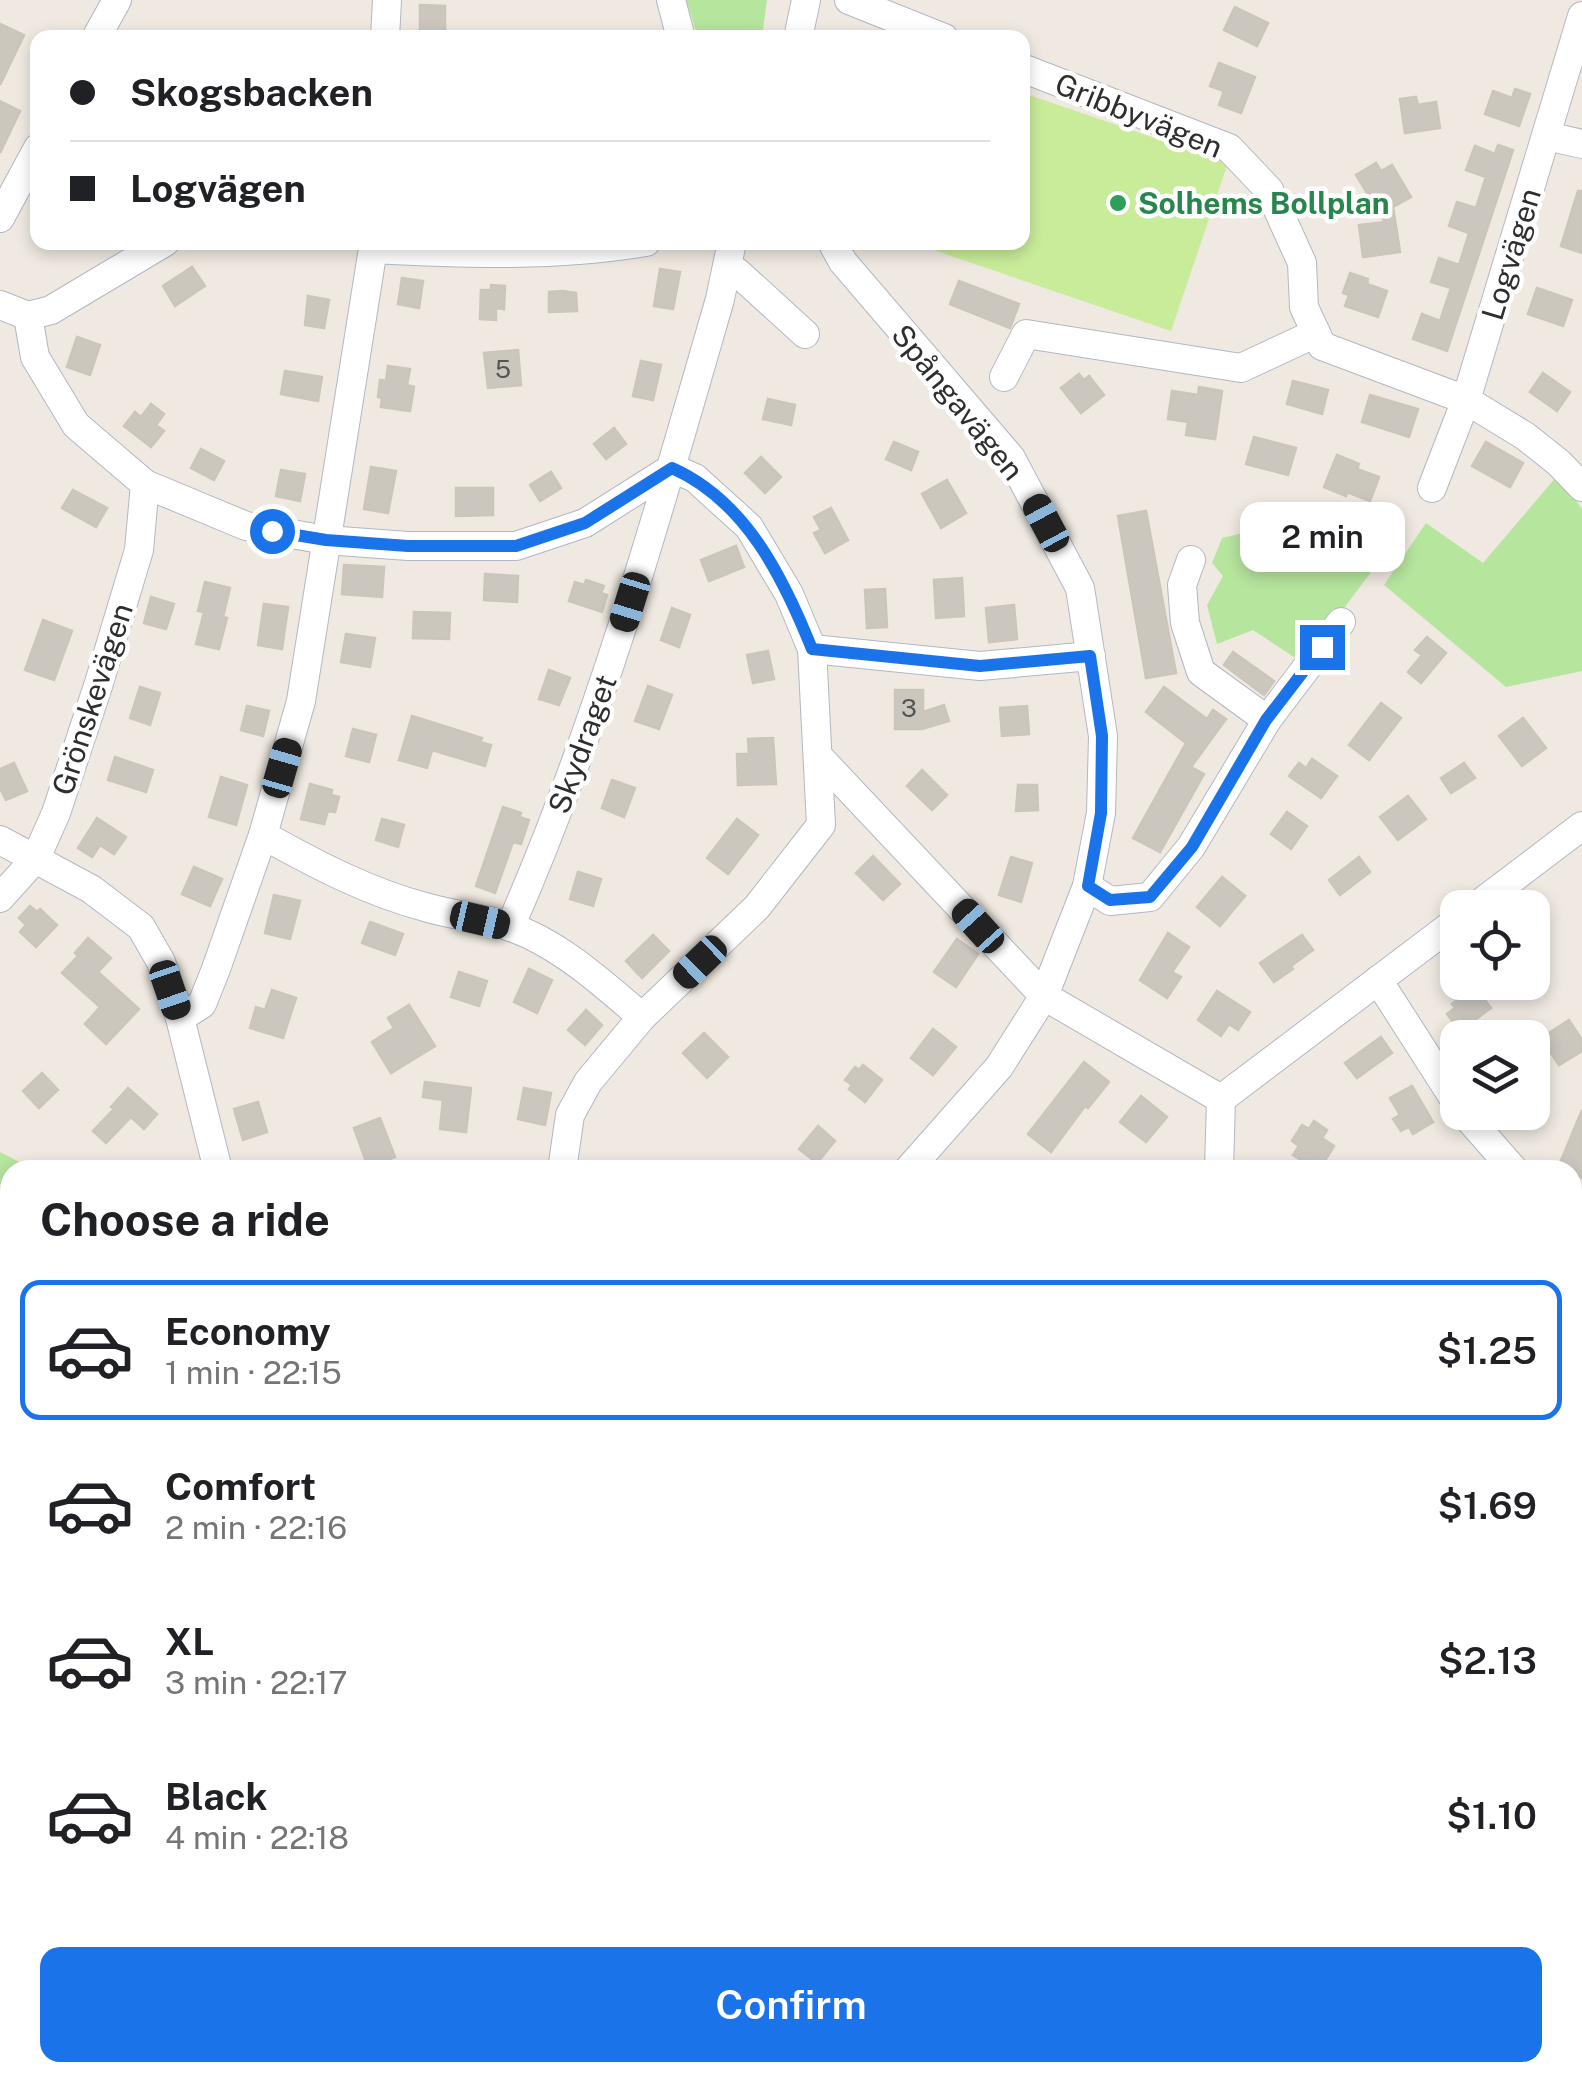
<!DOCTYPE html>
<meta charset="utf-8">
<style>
:root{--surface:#fff;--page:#f6f6f6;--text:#202124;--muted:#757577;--line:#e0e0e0;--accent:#1a73e8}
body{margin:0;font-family:"Public Sans",sans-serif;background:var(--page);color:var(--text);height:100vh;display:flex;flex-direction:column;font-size:38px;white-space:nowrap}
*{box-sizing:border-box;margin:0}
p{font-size:32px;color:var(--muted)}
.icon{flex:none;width:55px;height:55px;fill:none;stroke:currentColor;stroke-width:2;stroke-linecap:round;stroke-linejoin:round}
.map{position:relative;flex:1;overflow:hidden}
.details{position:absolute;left:0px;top:1160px;width:1582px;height:922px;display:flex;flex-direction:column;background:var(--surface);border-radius:30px 30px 0 0;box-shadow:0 5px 15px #0003}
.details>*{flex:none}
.top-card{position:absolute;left:30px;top:30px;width:1000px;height:220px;border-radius:20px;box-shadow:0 5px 15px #0003;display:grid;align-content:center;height:220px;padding:0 40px;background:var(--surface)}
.tools{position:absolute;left:1440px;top:890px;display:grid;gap:20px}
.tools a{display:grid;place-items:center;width:110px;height:110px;border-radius:20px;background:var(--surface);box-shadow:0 5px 15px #0003;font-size:50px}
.end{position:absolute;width:45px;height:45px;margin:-22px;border:12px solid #1a73e8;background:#fff;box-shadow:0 0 0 5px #fff}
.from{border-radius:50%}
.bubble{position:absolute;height:70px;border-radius:20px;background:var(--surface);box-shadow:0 5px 15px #0003;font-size:32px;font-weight:600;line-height:70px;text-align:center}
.car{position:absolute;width:30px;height:60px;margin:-30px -15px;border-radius:12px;box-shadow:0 0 8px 2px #0007;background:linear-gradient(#222 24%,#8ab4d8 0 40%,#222 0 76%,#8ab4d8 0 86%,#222 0)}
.top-card b{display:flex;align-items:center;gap:35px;height:95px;font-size:38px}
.top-card b+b{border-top:2px solid var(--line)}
.top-card i{width:25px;height:25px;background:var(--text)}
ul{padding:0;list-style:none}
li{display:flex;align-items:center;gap:30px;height:140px;margin:0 20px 15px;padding:0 20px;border:5px solid transparent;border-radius:20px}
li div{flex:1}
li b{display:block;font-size:38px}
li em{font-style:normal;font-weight:600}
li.current{border-color:var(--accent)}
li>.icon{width:90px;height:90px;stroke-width:1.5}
h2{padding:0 40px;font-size:45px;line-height:120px}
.button{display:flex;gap:20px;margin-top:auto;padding:20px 40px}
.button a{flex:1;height:115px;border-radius:20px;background:var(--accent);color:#fff;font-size:40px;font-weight:600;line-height:115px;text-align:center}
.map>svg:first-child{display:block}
.green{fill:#b6e59e}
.pitch{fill:#c9ec9a}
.building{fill:#cbc7bf;stroke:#cbc5ba;stroke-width:2.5}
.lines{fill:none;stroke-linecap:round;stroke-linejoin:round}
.minor-casing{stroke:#b4b7c1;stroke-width:30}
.minor{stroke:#fff;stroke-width:28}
.route{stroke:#1a73e8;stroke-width:12}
.leisure-dot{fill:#2e9e5b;stroke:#fff;stroke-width:4}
.labels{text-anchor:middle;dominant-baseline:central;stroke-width:9;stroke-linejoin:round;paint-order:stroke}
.number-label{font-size:25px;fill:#555452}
.street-label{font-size:30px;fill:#2e2e2e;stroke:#fff}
.leisure-label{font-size:30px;font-weight:bold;fill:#27864d;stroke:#fff;text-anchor:start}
</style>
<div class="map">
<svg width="1582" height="2082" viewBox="0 0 1582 2082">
<rect width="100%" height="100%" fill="#efe9e1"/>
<!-- green -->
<g class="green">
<polygon points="686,0 767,0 762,37 698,37"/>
<polygon points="1557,476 1582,509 1582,671 1506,687 1384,585 1426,523 1483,563"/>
<polygon points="1252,531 1277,544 1376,551 1380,560 1303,663 1253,630 1217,644 1207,605 1223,576 1212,563 1222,538"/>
<polygon points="0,1152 35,1170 10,1170 10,1419 0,1417"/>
</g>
<!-- pitch -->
<polygon class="pitch" points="1023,93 1228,163 1171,331 913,243 1022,242"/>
<!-- building -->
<g class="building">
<polygon points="420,5 445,6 445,33 420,33"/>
<polygon points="1235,7 1268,23 1257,46 1224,30"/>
<polygon points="0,24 24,35 0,85"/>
<polygon points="1219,63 1255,77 1241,113 1219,105 1224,91 1210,86"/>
<polygon points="1515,89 1530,94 1519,126 1485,114 1493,91 1512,98"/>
<polygon points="1416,97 1418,105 1436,102 1440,128 1405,133 1400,99"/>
<polygon points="0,101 20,111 0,153"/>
<polygon points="1498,145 1513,150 1447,351 1413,339 1422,314 1440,321 1451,288 1431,282 1439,258 1459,265 1469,233 1449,226 1457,202 1476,208 1486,177 1466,170 1475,146 1495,154"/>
<polygon points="1376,163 1381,171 1392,165 1411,197 1393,207 1400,252 1363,257 1359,225 1385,222 1356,175"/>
<polygon points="1578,191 1582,191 1582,253 1561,246"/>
<polygon points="192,267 205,286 175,306 163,286"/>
<polygon points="660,269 680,272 673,309 654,306"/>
<polygon points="1350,273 1368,279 1367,284 1387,291 1378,317 1345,306 1349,295 1343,293"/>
<polygon points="402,278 423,281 419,308 398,304"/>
<polygon points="959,281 1019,304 1010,328 950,304"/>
<polygon points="491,285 505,286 504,309 496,308 496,320 480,319 481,290 491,290"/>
<polygon points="1537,288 1572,300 1563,326 1528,314"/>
<polygon points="563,291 576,293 577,311 549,312 549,292"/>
<polygon points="308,296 329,300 324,328 305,325"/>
<polygon points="77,337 100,345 90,375 67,367"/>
<polygon points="518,350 521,385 488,388 484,353"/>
<polygon points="641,361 661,365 653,400 633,396"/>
<polygon points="388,366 410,369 407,385 414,387 410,411 381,407 382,398 378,397 380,380 386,381"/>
<polygon points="285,371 322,377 318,401 281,394"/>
<polygon points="1543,373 1570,392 1557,411 1530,392"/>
<polygon points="1079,374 1084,380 1089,376 1104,395 1081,413 1061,388"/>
<polygon points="1293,381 1328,390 1322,414 1287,404"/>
<polygon points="1199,387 1222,391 1215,439 1186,435 1188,422 1168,419 1172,391 1198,395"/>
<polygon points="1370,395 1418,409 1409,437 1362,422"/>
<polygon points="768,399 795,405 791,425 763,419"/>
<polygon points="151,404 164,414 156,425 164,431 151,447 124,426 135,412 141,417"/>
<polygon points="614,428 626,444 606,459 594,444"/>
<polygon points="1254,437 1296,448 1288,475 1246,464"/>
<polygon points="894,442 918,452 911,470 886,459"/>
<polygon points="1486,442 1523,463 1510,487 1472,466"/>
<polygon points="201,449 224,461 214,480 191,468"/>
<polygon points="1337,455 1359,464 1357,469 1379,477 1370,501 1347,492 1346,496 1324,487"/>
<polygon points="761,457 781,477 765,493 745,473"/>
<polygon points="371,467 396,471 388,513 364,509"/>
<polygon points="281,470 305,474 300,501 276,496"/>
<polygon points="551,472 561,488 540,501 530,485"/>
<polygon points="947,480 966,513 941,528 922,494"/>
<polygon points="456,488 493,488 493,515 456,516"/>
<polygon points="73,490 107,508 96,527 62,508"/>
<polygon points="831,508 848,540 825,553 814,533 821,530 814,517"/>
<polygon points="1146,511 1176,673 1146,678 1118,516"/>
<polygon points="736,546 744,567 709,581 701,560"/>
<polygon points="344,565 384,567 382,597 342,594"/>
<polygon points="485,574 518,576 517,602 484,600"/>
<polygon points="962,578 964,616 936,618 934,580"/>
<polygon points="586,580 604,586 601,593 607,595 602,612 569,601 575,582 584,585"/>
<polygon points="205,582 230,588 223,617 227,618 219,649 196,644 204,612 198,611"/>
<polygon points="885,589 887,627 867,628 865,590"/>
<polygon points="151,597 174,604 166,629 144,623"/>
<polygon points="264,604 288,607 282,649 258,645"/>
<polygon points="1014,605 1017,639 989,642 986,608"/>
<polygon points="672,608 690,615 679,647 661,640"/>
<polygon points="414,612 450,613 449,639 413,638"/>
<polygon points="43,620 72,631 54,680 25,670"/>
<polygon points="346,634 375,638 370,667 341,662"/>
<polygon points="1427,637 1446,653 1421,683 1408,672 1422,655 1415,650"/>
<polygon points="768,651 774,679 753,683 747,655"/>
<polygon points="1233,652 1274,681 1264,695 1224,665"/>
<polygon points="549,670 570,678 559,705 539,699"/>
<polygon points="648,686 672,695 659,729 635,721"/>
<polygon points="140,687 160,693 150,725 130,718"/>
<polygon points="1164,687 1207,719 1213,710 1226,719 1191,767 1204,774 1160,852 1133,838 1186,743 1146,712"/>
<polygon points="895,690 923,690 923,712 944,705 949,721 922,729 895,729"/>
<polygon points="1381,703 1401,718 1369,760 1349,745"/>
<polygon points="247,706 269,711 263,736 241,730"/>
<polygon points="1027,706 1029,734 1002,736 1000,708"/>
<polygon points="412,716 482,738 480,742 491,745 485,766 432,750 427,768 399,760"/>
<polygon points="1523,718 1546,748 1522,766 1499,736"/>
<polygon points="353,729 376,735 369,762 346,756"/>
<polygon points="773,738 776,784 738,785 737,754 749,754 748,739"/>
<polygon points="115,757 153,770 146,792 108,780"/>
<polygon points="1312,759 1337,776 1321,798 1289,776 1299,763 1306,768"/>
<polygon points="14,763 27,791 6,800 0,788 0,769"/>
<polygon points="1464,763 1475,778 1451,793 1441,778"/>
<polygon points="922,770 947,795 932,810 907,786"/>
<polygon points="221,777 247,785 236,825 209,817"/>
<polygon points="612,780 635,788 624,817 602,808"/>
<polygon points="310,784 332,790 331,795 339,797 335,812 328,811 324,824 301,819"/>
<polygon points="1018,785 1037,785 1038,810 1016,811"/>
<polygon points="1408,796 1426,819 1398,840 1380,817"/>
<polygon points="503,807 521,813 519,817 529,820 521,844 513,842 495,893 476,886"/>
<polygon points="1287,812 1307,826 1291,849 1271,834"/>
<polygon points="97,818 126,837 114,854 100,845 92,857 78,848"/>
<polygon points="382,819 404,825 398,847 376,840"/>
<polygon points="737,819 758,835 728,874 707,858"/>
<polygon points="873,856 900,884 883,900 856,873"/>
<polygon points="1011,857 1032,863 1021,902 999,895"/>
<polygon points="1359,857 1370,872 1340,895 1329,880"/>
<polygon points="194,867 222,879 210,906 182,894"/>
<polygon points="578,872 601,879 593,906 570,899"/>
<polygon points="1222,877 1245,896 1220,926 1197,907"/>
<polygon points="274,895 300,901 290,939 265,933"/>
<polygon points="30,906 37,912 40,909 57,925 36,947 20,932 26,925 19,918"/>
<polygon points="370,922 403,934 395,955 362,943"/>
<polygon points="1168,933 1189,947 1172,972 1181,977 1167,998 1140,980"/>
<polygon points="653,935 669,951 642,978 626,961"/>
<polygon points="1302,935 1313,950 1291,966 1293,969 1274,982 1260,963"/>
<polygon points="88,938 111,958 98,972 139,1009 106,1044 85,1024 100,1007 62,973 78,956 75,953"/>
<polygon points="957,939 978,954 956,987 934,972"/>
<polygon points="529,969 552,980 537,1013 514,1002"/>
<polygon points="459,972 487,981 479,1006 451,997"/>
<polygon points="272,990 296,998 283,1038 250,1028 256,1007 265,1010"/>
<polygon points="1217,991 1250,1012 1238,1030 1229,1024 1221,1036 1198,1020"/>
<polygon points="1478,991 1491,1008 1460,1031 1447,1014 1455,1008 1452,1004 1464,995 1467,999"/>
<polygon points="409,1005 435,1046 391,1073 372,1042 394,1028 388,1018"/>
<polygon points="586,1010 602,1025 585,1045 568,1030"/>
<polygon points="1569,1020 1582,1040 1582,1051 1559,1065 1541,1038"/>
<polygon points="933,1029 956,1047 933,1075 911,1058"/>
<polygon points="704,1033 728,1057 707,1078 683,1053"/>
<polygon points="1381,1037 1392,1053 1357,1078 1345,1063"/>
<polygon points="1084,1062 1109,1082 1088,1108 1085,1106 1051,1152 1028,1134"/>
<polygon points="863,1065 882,1080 865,1102 849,1089 852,1085 845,1080 855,1067 859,1070"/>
<polygon points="42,1073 58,1090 39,1108 23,1091"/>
<polygon points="425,1082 471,1088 466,1132 440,1129 443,1100 423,1097"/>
<polygon points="1412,1086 1433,1122 1413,1134 1409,1127 1401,1131 1393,1119 1400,1115 1390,1098"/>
<polygon points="128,1088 157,1114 144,1129 131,1117 106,1143 93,1131 114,1109 111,1107"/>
<polygon points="524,1088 551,1093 545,1125 518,1119"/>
<polygon points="1141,1096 1167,1117 1146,1142 1120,1122"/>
<polygon points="258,1102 267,1132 243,1140 234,1109"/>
<polygon points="1582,1110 1582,1178 1572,1174 1572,1170 1558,1168"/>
<polygon points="380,1118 395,1157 368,1167 354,1128"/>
<polygon points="1314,1121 1327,1130 1322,1138 1334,1146 1321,1167 1308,1159 1306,1163 1293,1155 1299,1146 1292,1141 1302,1125 1309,1129"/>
<polygon points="818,1126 835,1141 817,1163 799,1149"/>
</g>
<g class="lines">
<!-- minor casing -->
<g class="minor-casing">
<g id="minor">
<polyline points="671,0 681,38"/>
<polyline points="849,0 944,38"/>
<polyline points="96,38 117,0"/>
<polyline points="385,38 387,0"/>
<polyline points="798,38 806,0"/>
<polyline points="1022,68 1229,148 1269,190 1302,263 1304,307 1322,346 1466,400 1525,436 1559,463 1582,487"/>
<polyline points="1547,136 1582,144"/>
<polyline points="0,218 38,148"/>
<polyline points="832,242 843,262 1011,458 1080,588 1103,736 1101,813 1087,886 1044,996 999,1067 908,1170"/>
<path d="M374 249C465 254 556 257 646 242"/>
<polyline points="727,268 737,272 805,334"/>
<polyline points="0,305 28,316 35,357 76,425 145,484 246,526 326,540 408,546 516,546 585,523 672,468 695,478 749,527 789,594 812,649 821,825 757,907 642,1017 588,1082 570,1115 562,1170"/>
<polyline points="28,316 51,310 165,242"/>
<polyline points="1004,377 1026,334 1241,368 1316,333"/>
<polyline points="1432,488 1466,400 1582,16"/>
<polyline points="812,649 980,666 1091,656"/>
<polyline points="1267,720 1341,622"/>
<polyline points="819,757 1044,996 1221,1099"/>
<path d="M263 835C315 864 368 892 425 907 452 915 482 918 508 926 559 943 602 983 642 1017"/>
<polyline points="0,840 91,889 141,927 161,962 180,1018 218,1170"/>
<polyline points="1087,886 1110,901 1150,897 1191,847 1267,720 1201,672 1185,623 1182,585 1191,560"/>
<polyline points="0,898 36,858 56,813 98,686 139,550 145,484"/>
<polyline points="1474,908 1582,826"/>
<path d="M510 927C599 724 659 511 720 299L732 242"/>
<polyline points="1378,980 1458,1105"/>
<polyline points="180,1018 202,1004 216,969 263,835 301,701 374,242"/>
<polyline points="1221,1099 1458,920"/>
<polyline points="1463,1112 1514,1170"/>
<polyline points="1219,1170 1221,1099"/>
<polyline points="1572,1211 1582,1214"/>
<polyline points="1572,1470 1582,1475"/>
<polyline points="1572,1635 1582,1626"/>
<polyline points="0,1659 10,1659"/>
<polyline points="1572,1900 1582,1897"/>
<polyline points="0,1938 10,1944"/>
<polyline points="1086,2072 1088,2082"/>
<polyline points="134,2082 139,2072"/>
<polyline points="611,2082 615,2072"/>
<polyline points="1305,2082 1310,2072"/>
</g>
</g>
<!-- minor -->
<use href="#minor" class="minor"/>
</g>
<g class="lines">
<!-- route -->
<path class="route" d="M272 531 326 540 408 546H516L585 523 672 468C746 501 783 577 812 649L980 666 1090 656 1102 736 1101 813 1088 886 1110 900 1150 897 1192 847 1266 720 1322 647"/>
</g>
<!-- markers -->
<circle class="leisure-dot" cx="1118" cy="203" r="10"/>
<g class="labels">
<!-- number labels -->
<g class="number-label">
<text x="503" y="369">5</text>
<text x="909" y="708">3</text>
</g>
<!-- street labels -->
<g class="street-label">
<text transform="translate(1139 115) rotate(22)">Gribbyvägen</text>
<text transform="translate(1511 254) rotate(-73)">Logvägen</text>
<text transform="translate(958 402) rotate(51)">Spångavägen</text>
<text transform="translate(92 699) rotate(-72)">Grönskevägen</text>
<text transform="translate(582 744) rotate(-70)">Skydraget</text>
</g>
<!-- leisure labels -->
<g class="leisure-label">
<text x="1138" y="203">Solhems Bollplan</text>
</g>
</g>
</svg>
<div class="tools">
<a><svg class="icon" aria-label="locate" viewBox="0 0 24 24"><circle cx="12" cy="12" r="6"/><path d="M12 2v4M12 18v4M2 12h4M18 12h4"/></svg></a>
<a><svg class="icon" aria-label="layers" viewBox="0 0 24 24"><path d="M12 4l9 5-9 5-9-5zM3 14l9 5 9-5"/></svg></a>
</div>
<i class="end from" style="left:272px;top:531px"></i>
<i class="end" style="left:1322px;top:647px"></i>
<div class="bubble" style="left:1240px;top:502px;width:165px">2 min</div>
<i class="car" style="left:1046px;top:523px;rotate:332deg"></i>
<i class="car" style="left:630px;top:602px;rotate:197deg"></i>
<i class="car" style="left:282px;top:768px;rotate:16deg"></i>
<i class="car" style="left:480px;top:920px;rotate:103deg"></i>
<i class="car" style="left:978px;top:926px;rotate:318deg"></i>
<i class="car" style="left:700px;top:962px;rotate:226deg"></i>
<i class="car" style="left:170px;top:990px;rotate:161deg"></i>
<div class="top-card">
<b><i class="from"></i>Skogsbacken</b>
<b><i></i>Logvägen</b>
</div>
<section class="details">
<h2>Choose a ride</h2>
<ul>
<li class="current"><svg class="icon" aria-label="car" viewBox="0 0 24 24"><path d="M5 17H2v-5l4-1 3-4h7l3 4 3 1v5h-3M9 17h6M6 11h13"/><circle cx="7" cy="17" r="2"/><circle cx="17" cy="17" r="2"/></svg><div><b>Economy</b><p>1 min · 22:15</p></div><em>$1.25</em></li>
<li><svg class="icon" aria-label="car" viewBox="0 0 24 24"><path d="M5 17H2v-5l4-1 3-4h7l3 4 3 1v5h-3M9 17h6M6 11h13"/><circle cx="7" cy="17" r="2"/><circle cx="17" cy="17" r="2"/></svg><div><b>Comfort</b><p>2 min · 22:16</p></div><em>$1.69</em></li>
<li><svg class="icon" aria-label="car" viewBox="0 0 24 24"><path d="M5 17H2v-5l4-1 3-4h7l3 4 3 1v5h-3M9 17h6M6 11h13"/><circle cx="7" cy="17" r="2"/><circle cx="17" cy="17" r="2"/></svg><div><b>XL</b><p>3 min · 22:17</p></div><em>$2.13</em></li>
<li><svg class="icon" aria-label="car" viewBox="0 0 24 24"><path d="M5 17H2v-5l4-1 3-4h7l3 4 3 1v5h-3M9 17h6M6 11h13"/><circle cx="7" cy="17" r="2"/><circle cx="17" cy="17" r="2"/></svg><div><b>Black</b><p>4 min · 22:18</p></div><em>$1.10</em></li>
</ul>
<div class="button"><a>Confirm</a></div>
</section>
</div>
